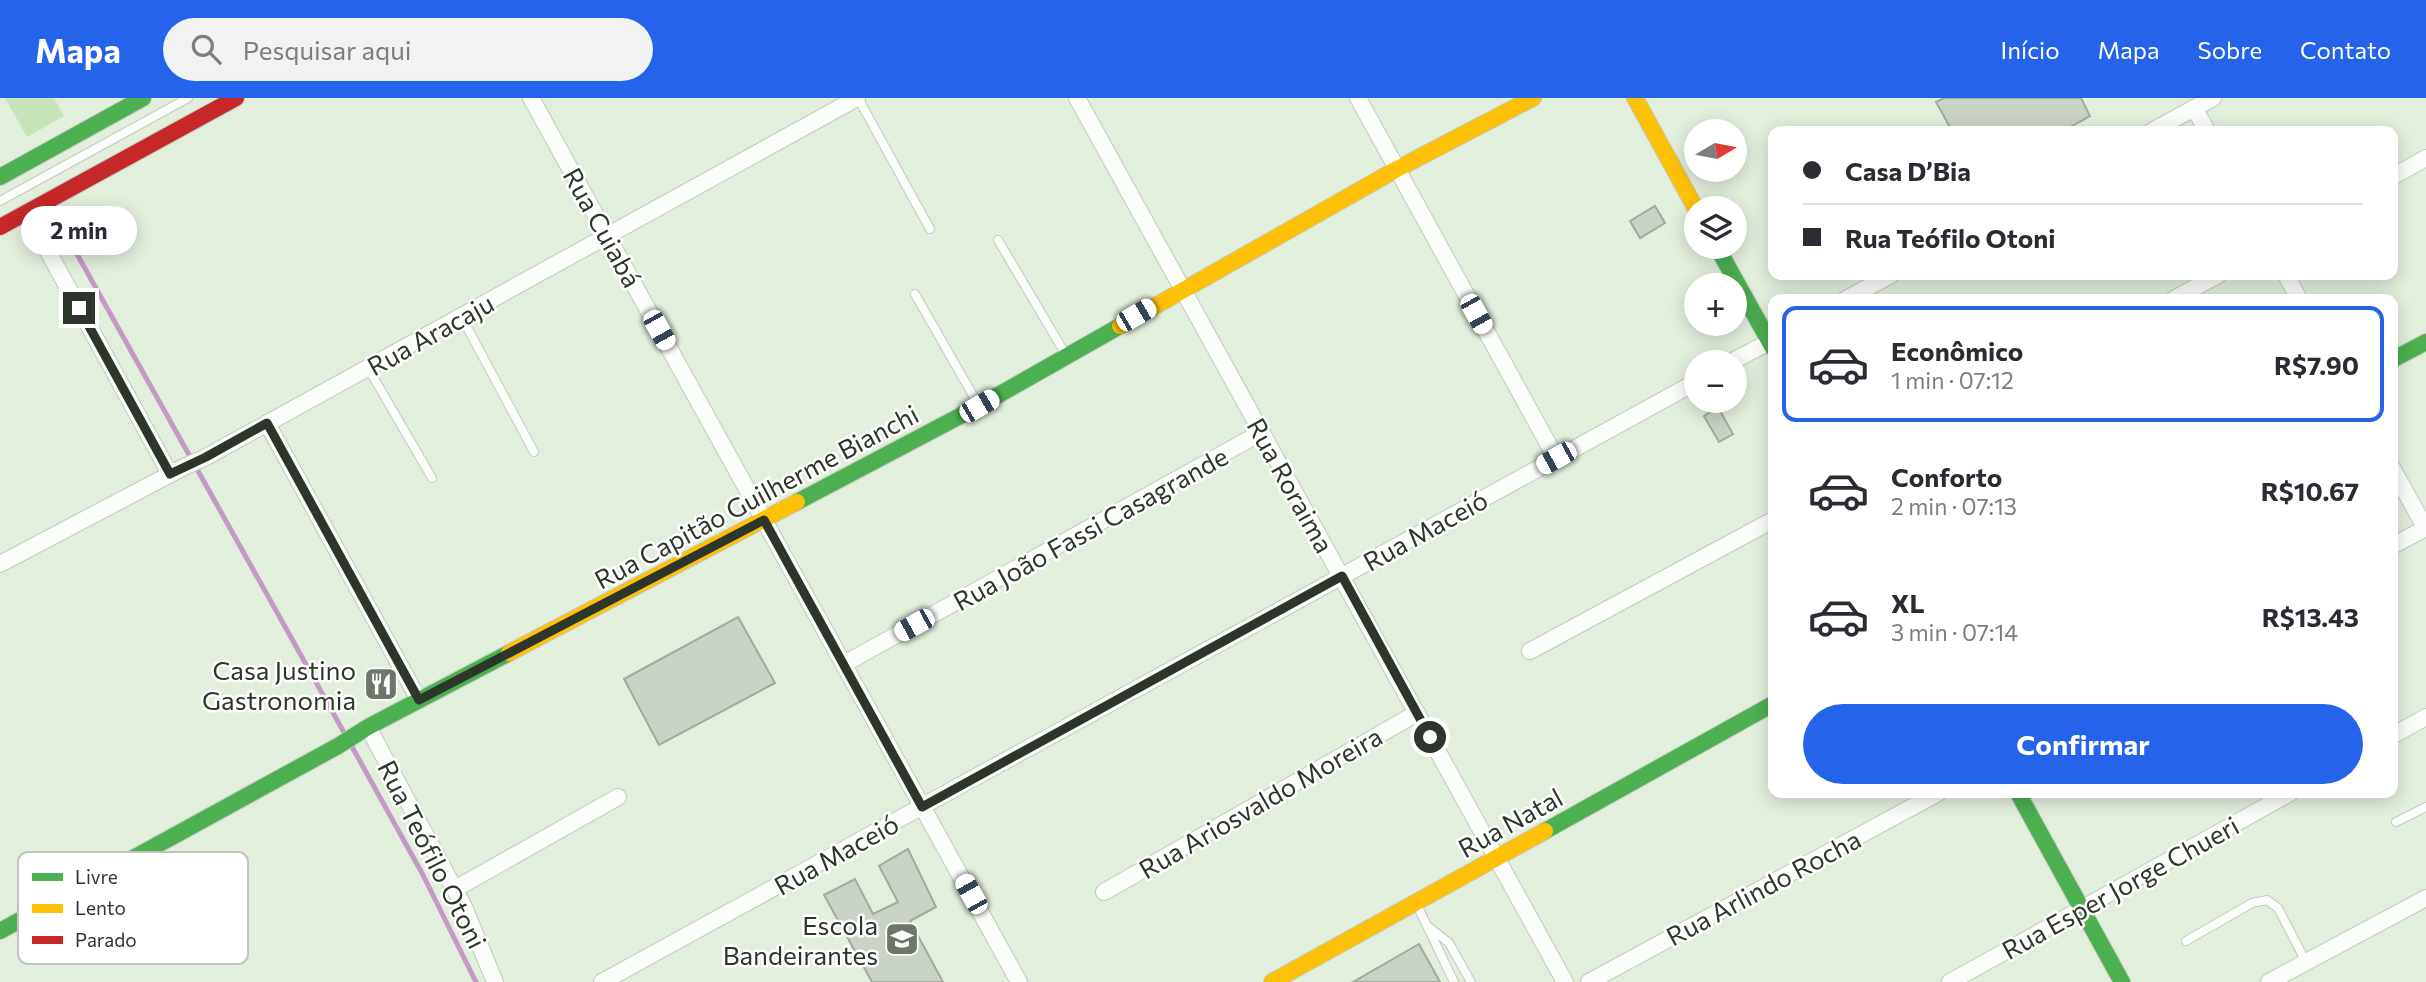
<!DOCTYPE html>
<html lang="pt">
<meta charset="utf-8">
<style>
:root{--surface:#fff;--page:#f2f2f3;--text:#2b2b33;--muted:#7c7c81;--line:#e1e1e2;--accent:#2563eb}
body{margin:0;font-family:Commissioner,sans-serif;background:var(--page);color:var(--text);height:100vh;display:flex;flex-direction:column;font-size:26px;white-space:nowrap}
*{box-sizing:border-box;margin:0}
p{font-size:23px;color:var(--muted)}
.icon{flex:none;width:38px;height:38px;fill:none;stroke:currentColor;stroke-width:2;stroke-linecap:round;stroke-linejoin:round}
.map{position:relative;flex:1;overflow:hidden}
.side{position:absolute;left:1768px;top:196px;width:630px;height:504px;display:flex;flex-direction:column;background:var(--surface);border-radius:14px;box-shadow:0 4px 18px #0003}
.side>*{flex:none}
.guide{position:absolute;left:1768px;top:28px;width:630px;height:154px;border-radius:14px;box-shadow:0 4px 18px #0003;display:grid;align-content:center;height:154px;padding:0 35px;background:var(--surface)}
.needle{width:46px;rotate:80deg}
.buttons{position:absolute;left:1684px;top:21px;display:grid;gap:14px}
.buttons a{display:grid;place-items:center;width:63px;height:63px;border-radius:50%;background:var(--surface);box-shadow:0 4px 18px #0003;font-size:35px}
.end{position:absolute;width:32px;height:32px;margin:-16px;border:9px solid #2d362a;background:#fff;box-shadow:0 0 0 4px #fff}
.from{border-radius:50%}
.bubble{position:absolute;height:49px;border-radius:24px;background:var(--surface);box-shadow:0 4px 18px #0003;font-size:23px;font-weight:700;line-height:49px;text-align:center}
.car{position:absolute;width:21px;height:42px;margin:-21px -10px;border-radius:9px;box-shadow:0 0 5px 2px #0007;background:linear-gradient(#fff 24%,#345 0 40%,#fff 0 76%,#345 0 86%,#fff 0)}
.guide b{display:flex;align-items:center;gap:24px;height:66px;font-size:26px}
.guide b+b{border-top:2px solid var(--line)}
.guide i{width:18px;height:18px;background:var(--text)}
ul{padding:12px 0 0;list-style:none}
li{display:flex;align-items:center;gap:21px;height:116px;margin:0 14px 10px;padding:0 21px;border:4px solid transparent;border-radius:14px}
li div{flex:1}
li b{display:block;font-size:26px}
li em{font-style:normal;font-weight:700}
li.selected{border-color:var(--accent)}
li>.icon{width:63px;height:63px;stroke-width:1.5}
.cta{display:flex;gap:14px;margin-top:auto;padding:14px 35px}
.cta a{flex:1;height:80px;border-radius:42px;background:var(--accent);color:#fff;font-size:28px;font-weight:700;line-height:80px;text-align:center}
header{display:flex;align-items:center;gap:42px;box-sizing:border-box;height:98px;padding:0 35px;background:var(--accent);color:#fff}
header strong{font-size:33px}
nav{display:flex;gap:38px;margin-inline-start:auto;font-size:24px}
.search{width:490px;height:63px;background:var(--page);display:flex;align-items:center;gap:18px;box-sizing:border-box;padding:0 24px;border-radius:38px;color:var(--muted);font-size:26px}
.map>svg:first-child{display:block}
.green{fill:#c6e3b9}
.lines{fill:none;stroke-linecap:round;stroke-linejoin:round}
.stream{stroke:#c499c5;stroke-width:5}
.building{fill:#cad4c6;stroke:#a1aa9d;stroke-width:2}
.lane-casing{stroke:#c1cabd;stroke-width:10}
.street-casing{stroke:#c1cabd;stroke-width:18}
.fast-casing{stroke:#c1cabd;stroke-width:18}
.slow-casing{stroke:#c1cabd;stroke-width:18}
.jam-casing{stroke:#c1cabd;stroke-width:18}
.lane{stroke:#fbfdfa;stroke-width:8}
.street{stroke:#fbfdfa;stroke-width:16}
.fast{stroke:#4caf50;stroke-width:16}
.slow{stroke:#ffc107;stroke-width:16}
.jam{stroke:#c62828;stroke-width:16}
.route{stroke:#2d362a;stroke-width:9}
.labels{text-anchor:middle;dominant-baseline:central;stroke-width:5;stroke-linejoin:round;paint-order:stroke}
.street-label{font-size:26px;fill:#2d362a;stroke:#fff}
.poi-label{font-size:26px;fill:#2d362a;stroke:#fff;text-anchor:end}
.key{fill:#fff;stroke:#c0c3bf;stroke-width:2}
.key-label{font-size:19px;fill:#2d362a}
</style>
<header>
<strong>Mapa</strong>
<div class="search"><svg class="icon" aria-label="search" viewBox="0 0 24 24"><circle cx="10" cy="10" r="6"/><path d="M15 15l6 6"/></svg>Pesquisar aqui</div>
<nav><a>Início</a><a>Mapa</a><a>Sobre</a><a>Contato</a></nav>
</header>
<div class="map">
<svg width="2426" height="884" viewBox="0 0 2426 884">
<rect width="100%" height="100%" fill="#e3efdd"/>
<!-- green -->
<polygon class="green" points="5,0 54,0 64,18 27,39"/>
<g class="lines">
<!-- stream -->
<g class="stream">
<polyline points="68,140 346,638"/>
<polyline points="351,647 423,777 476,884"/>
</g>
</g>
<!-- building -->
<g class="building">
<polygon points="1944,0 2081,0 2090,18 2063,33 1952,33 1936,4"/>
<polygon points="1655,108 1665,125 1640,140 1630,123"/>
<polygon points="1718,309 1733,336 1719,344 1704,318"/>
<polygon points="738,519 775,585 659,647 624,581"/>
<polygon points="908,751 936,809 910,823 943,884 872,884 824,797 855,781 873,816 898,804 879,768"/>
<polygon points="1419,846 1440,884 1353,884"/>
</g>
<g class="lines">
<!-- lane casing -->
<g class="lane-casing">
<g id="lane">
<polyline points="858,0 930,131"/>
<polyline points="0,103 188,0"/>
<polyline points="998,142 1066,257"/>
<polyline points="915,196 979,308"/>
<polyline points="461,218 534,354"/>
<polyline points="368,270 432,380"/>
<polyline points="2396,724 2426,709"/>
<polyline points="1417,807 1454,884"/>
<polyline points="1429,829 1449,845 1471,884"/>
<polyline points="2186,843 2252,805 2267,802 2278,810 2306,864"/>
</g>
</g>
<!-- street casing -->
<g class="street-casing">
<g id="street">
<polyline points="531,0 1019,884"/>
<polyline points="1077,0 1565,884"/>
<polyline points="1358,0 1556,360"/>
<polyline points="2194,10 2207,33"/>
<polyline points="2152,33 2213,0"/>
<polyline points="2392,79 2426,60"/>
<polyline points="27,115 170,376"/>
<polyline points="2286,177 2299,201"/>
<polyline points="1846,201 1891,177"/>
<polyline points="2174,201 2218,177"/>
<polyline points="1731,264 1773,242"/>
<polyline points="267,325 419,602"/>
<polyline points="2392,370 2426,431"/>
<polyline points="2392,448 2426,430"/>
<polyline points="0,466 184,369 206,359 857,0"/>
<polyline points="1530,553 1773,422"/>
<polyline points="844,566 1262,334"/>
<polyline points="368,629 464,809 495,884"/>
<polyline points="2392,638 2426,619"/>
<polyline points="455,791 618,699"/>
<polyline points="1104,794 1417,615"/>
<polyline points="602,884 1696,284"/>
<polyline points="1589,884 1938,695"/>
<polyline points="1950,884 2290,695"/>
<polyline points="2269,884 2426,800"/>
</g>
</g>
<!-- fast casing -->
<g class="fast-casing">
<g id="fast">
<polyline points="0,79 143,0"/>
<polyline points="1717,149 1773,250"/>
<polyline points="2392,262 2426,244"/>
<polyline points="797,404 979,308 1120,228"/>
<polyline points="2018,695 2122,884"/>
<polyline points="1545,733 1773,606"/>
<polyline points="0,833 338,648 368,629 509,555"/>
</g>
</g>
<!-- slow casing -->
<g class="slow-casing">
<g id="slow">
<polyline points="1635,0 1696,111"/>
<polyline points="1120,228 1397,71 1533,0"/>
<polyline points="509,555 797,404"/>
<polyline points="1272,884 1545,733"/>
</g>
</g>
<!-- jam casing -->
<g class="jam-casing">
<polyline id="jam" points="0,129 236,0"/>
</g>
<!-- lane -->
<use href="#lane" class="lane"/>
<!-- street -->
<use href="#street" class="street"/>
<!-- fast -->
<use href="#fast" class="fast"/>
<!-- slow -->
<use href="#slow" class="slow"/>
<!-- jam -->
<use href="#jam" class="jam"/>
</g>
<g class="lines">
<!-- route -->
<polyline class="route" points="79,210 170,376 206,359 267,325 419,602 764,422 922,709 1342,478 1430,639"/>
</g>
<!-- icons -->
<defs>
<g id="restaurant-square" transform="scale(1.75)"><rect x="-9" y="-9" width="18" height="18" rx="4" fill="#6d7769" stroke="#fff"/><path d="M-5-6h1v4h1v-4h1v4h1v-4h1v5L-1.5 .5V6h-2V.5L-5-1ZM5-6V6H3V1.5H1.5Q1.5-4 5-6Z" fill="#fff"/></g>
<g id="school-square" transform="scale(1.75)"><rect x="-9" y="-9" width="18" height="18" rx="4" fill="#6d7769" stroke="#fff"/><path d="M0-5L7-2L0 1L-7-2ZM-4 1L0 2.5L4 1V4Q0 6-4 4Z" fill="#fff"/></g>
</defs>
<g fill-rule="evenodd">
<use href="#restaurant-square" x="381" y="586"/>
<use href="#school-square" x="902" y="841"/>
</g>
<g class="labels">
<!-- street labels -->
<g class="street-label">
<text transform="translate(603 129) rotate(61)">Rua Cuiabá</text>
<text transform="translate(430 236) rotate(-29)">Rua Aracaju</text>
<text transform="translate(1291 387) rotate(61)">Rua Roraima</text>
<text transform="translate(756 398) rotate(-28)">Rua Capitão Guilherme Bianchi</text>
<text transform="translate(1090 430) rotate(-29)">Rua João Fassi Casagrande</text>
<text transform="translate(1425 432) rotate(-29)">Rua Maceió</text>
<text transform="translate(1260 704) rotate(-30)">Rua Ariosvaldo Moreira</text>
<text transform="translate(1510 724) rotate(-29)">Rua Natal</text>
<text transform="translate(433 756) rotate(63)">Rua Teófilo Otoni</text>
<text transform="translate(836 756) rotate(-29)">Rua Maceió</text>
<text transform="translate(1763 789) rotate(-28)">Rua Arlindo Rocha</text>
<text transform="translate(2120 789) rotate(-29)">Rua Esper Jorge Chueri</text>
</g>
<!-- poi labels -->
<g class="poi-label">
<text x="356" y="571">Casa Justino<tspan x="356" dy="30">Gastronomia</tspan></text>
<text x="878" y="826">Escola<tspan x="878" dy="30">Bandeirantes</tspan></text>
</g>
</g>
<!-- legend -->
<rect x="18" y="754" width="230" height="112" rx="10" class="key"/>
<rect x="32" y="775" width="31" height="8" fill="#4caf50"/>
<rect x="32" y="806" width="31" height="9" fill="#ffc107"/>
<rect x="32" y="838" width="31" height="8" fill="#c62828"/>
<g class="key-label">
<text x="75" y="786">Livre</text>
<text x="75" y="817">Lento</text>
<text x="75" y="849">Parado</text>
</g>
</svg>
<div class="buttons">
<a><svg class="needle" viewBox="-14 -14 28 28"><path d="M0-13l5 13h-10z" fill="#e53935"/><path d="M0 13l5-13h-10z" fill="#7c7c81"/></svg></a>
<a><svg class="icon" aria-label="layers" viewBox="0 0 24 24"><path d="M12 4l9 5-9 5-9-5zM3 14l9 5 9-5"/></svg></a>
<a>+</a>
<a>−</a>
</div>
<i class="end from" style="left:1430px;top:639px"></i>
<i class="end" style="left:79px;top:210px"></i>
<div class="bubble" style="left:21px;top:108px;width:116px">2 min</div>
<i class="car" style="left:1476px;top:216px;rotate:151deg"></i>
<i class="car" style="left:1136px;top:217px;rotate:60deg"></i>
<i class="car" style="left:659px;top:232px;rotate:151deg"></i>
<i class="car" style="left:979px;top:308px;rotate:60deg"></i>
<i class="car" style="left:1556px;top:360px;rotate:241deg"></i>
<i class="car" style="left:914px;top:527px;rotate:241deg"></i>
<i class="car" style="left:971px;top:796px;rotate:331deg"></i>
<div class="guide">
<b><i class="from"></i>Casa D’Bia</b>
<b><i></i>Rua Teófilo Otoni</b>
</div>
<section class="side">
<ul>
<li class="selected"><svg class="icon" aria-label="car" viewBox="0 0 24 24"><path d="M5 17H2v-5l4-1 3-4h7l3 4 3 1v5h-3M9 17h6M6 11h13"/><circle cx="7" cy="17" r="2"/><circle cx="17" cy="17" r="2"/></svg><div><b>Econômico</b><p>1 min · 07:12</p></div><em>R$7.90</em></li>
<li><svg class="icon" aria-label="car" viewBox="0 0 24 24"><path d="M5 17H2v-5l4-1 3-4h7l3 4 3 1v5h-3M9 17h6M6 11h13"/><circle cx="7" cy="17" r="2"/><circle cx="17" cy="17" r="2"/></svg><div><b>Conforto</b><p>2 min · 07:13</p></div><em>R$10.67</em></li>
<li><svg class="icon" aria-label="car" viewBox="0 0 24 24"><path d="M5 17H2v-5l4-1 3-4h7l3 4 3 1v5h-3M9 17h6M6 11h13"/><circle cx="7" cy="17" r="2"/><circle cx="17" cy="17" r="2"/></svg><div><b>XL</b><p>3 min · 07:14</p></div><em>R$13.43</em></li>
</ul>
<div class="cta"><a>Confirmar</a></div>
</section>
</div>
